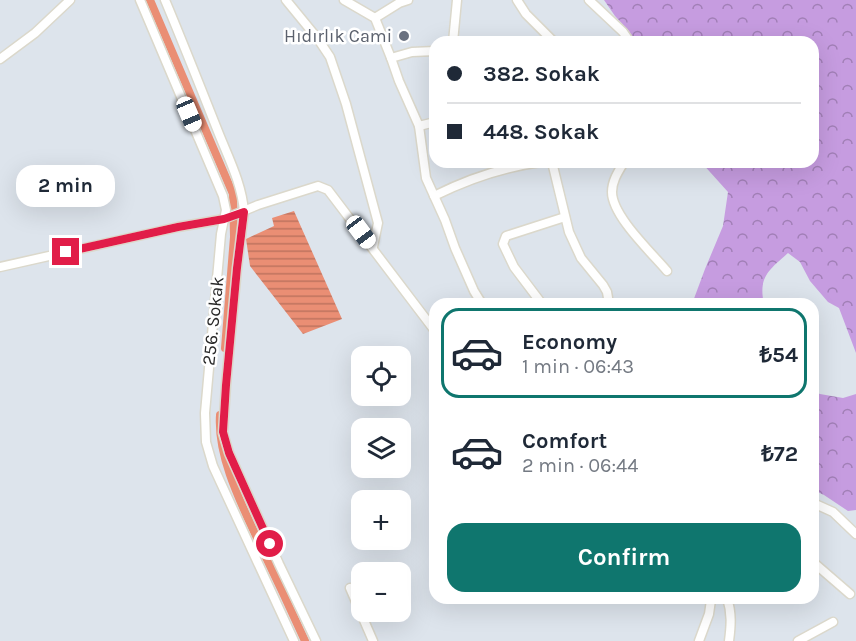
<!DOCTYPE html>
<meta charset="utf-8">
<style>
:root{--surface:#fff;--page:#f6f6f7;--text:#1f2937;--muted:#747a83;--line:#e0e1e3;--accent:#0f766e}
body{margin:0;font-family:Karla,sans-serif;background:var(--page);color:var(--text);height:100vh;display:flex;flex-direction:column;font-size:22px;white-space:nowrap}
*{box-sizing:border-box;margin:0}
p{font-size:20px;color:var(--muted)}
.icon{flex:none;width:33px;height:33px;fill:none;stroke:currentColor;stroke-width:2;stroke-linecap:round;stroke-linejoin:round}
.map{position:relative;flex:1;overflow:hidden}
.drawer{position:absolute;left:429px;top:298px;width:390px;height:306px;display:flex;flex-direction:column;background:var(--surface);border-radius:18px;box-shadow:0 6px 24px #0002}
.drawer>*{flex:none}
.hud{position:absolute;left:429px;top:36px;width:390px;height:132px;border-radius:18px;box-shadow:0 6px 24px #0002;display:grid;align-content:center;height:132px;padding:0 18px;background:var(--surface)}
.fabs{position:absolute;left:351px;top:346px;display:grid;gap:12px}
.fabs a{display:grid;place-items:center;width:60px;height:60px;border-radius:12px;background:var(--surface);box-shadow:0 6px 24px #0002;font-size:30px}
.end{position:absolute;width:27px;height:27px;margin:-14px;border:8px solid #e11d48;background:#fff;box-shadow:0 0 0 3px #fff}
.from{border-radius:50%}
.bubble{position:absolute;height:42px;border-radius:18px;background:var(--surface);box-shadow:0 6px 24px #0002;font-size:20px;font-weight:700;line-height:42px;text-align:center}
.car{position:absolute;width:18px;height:36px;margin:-18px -9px;border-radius:8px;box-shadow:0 0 4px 2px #0007;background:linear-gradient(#fff 24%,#345 0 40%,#fff 0 76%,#345 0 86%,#fff 0)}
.hud b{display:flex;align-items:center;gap:21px;height:57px;font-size:22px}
.hud b+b{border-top:2px solid var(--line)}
.hud i{width:15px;height:15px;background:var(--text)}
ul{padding:10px 0 0;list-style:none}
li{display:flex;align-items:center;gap:18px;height:90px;margin:0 12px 9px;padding:0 6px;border:3px solid transparent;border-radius:18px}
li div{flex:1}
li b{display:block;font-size:22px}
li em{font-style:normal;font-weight:700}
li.on{border-color:var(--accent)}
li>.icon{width:54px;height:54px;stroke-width:1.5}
.button{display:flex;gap:12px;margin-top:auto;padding:12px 18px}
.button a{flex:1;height:69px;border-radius:18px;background:var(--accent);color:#fff;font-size:24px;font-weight:700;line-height:69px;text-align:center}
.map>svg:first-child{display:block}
.forest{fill:url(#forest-crowns)}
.water{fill:url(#water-rules)}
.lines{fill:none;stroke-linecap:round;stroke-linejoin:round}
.canal{stroke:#ea8e74;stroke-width:8}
.minor-casing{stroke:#dbd8cb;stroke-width:11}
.minor{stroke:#fff;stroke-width:8}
.route{stroke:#e11d48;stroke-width:8}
.worship-dot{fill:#6b7280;stroke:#fff;stroke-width:2}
.labels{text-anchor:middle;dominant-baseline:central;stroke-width:5;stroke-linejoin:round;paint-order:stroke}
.worship-label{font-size:18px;fill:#5b616d;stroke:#fff;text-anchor:end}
.street-label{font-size:18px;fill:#2a2a2a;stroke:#fff}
</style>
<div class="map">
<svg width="856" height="641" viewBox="0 0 856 641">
<defs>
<pattern id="forest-crowns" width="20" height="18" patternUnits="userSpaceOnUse" patternTransform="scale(1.5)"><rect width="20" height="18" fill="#c69ce0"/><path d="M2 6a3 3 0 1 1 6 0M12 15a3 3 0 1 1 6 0" fill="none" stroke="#a17fb6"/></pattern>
<pattern id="water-rules" width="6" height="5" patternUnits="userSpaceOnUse" patternTransform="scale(1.5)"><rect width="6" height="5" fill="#ea8e74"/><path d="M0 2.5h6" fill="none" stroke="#be745f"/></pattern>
</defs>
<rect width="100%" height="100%" fill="#dde4ec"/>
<!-- forest -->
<g class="forest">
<path d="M604 0H856V353L839 308 828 302 810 281 800 262 788 253C769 270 758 277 764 304H692L705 269 723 226 728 192 701 162H813V42H634L629 31 615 16Z"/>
<polygon points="813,391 820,394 843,398 856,394 856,510 848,511 824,495 813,490"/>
</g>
<!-- water -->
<polygon class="water" points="294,211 342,319 303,334 250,266 246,239 274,226 272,218"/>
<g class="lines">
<!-- canal -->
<g class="canal">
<polyline points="150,0 233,194 234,237 225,348"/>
<path d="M220 415C217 459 244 509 262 549 277 580 291 610 305 641"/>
</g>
<!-- minor casing -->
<g class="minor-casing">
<g id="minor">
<polyline points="140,0 223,196 226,210 221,234 205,413 206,442 213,466 294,641"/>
<path d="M165 0C183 43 200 86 217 129 227 155 242 183 244 212L237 268 226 385 223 433 229 453 279 564 316 641"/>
<polyline points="286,0 318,39 330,57 346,104 378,223 373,247"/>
<polyline points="344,0 375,18 391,58 412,52 435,51"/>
<polyline points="517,0 526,14 554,42"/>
<polyline points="589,0 623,32 630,42"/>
<polyline points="375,18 399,3 408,0"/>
<polyline points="453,42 457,0"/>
<polyline points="391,58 399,81 419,126 426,178 445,220 455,248 474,291 482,304"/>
<polyline points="0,59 35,33 70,0"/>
<polyline points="419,126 435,122"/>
<polyline points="552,162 569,232 581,258 603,285 607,292 609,304"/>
<path d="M624 162C618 172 612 181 612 192 612 216 652 253 667 271"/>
<path d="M434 196C468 179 503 167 541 162"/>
<polyline points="0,267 178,227 224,219 258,205 318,186 328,190 435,331"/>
<polyline points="542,304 514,267 503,244 506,236 565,217"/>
<polyline points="813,503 833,512 856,534"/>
<polyline points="813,562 850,594"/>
<polyline points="350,588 373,641"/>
<path d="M727 598C732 613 731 626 729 641"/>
<polyline points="699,641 709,614 711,600 710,598"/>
<polyline points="798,641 833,622"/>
</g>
</g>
<!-- minor -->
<use href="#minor" class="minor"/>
</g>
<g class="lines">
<!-- route -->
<polyline class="route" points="66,252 178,227 224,219 244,212 237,268 226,385 223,432 229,453 270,544"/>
</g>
<!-- markers -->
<circle class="worship-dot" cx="404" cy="36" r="6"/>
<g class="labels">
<!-- worship labels -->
<g class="worship-label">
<text x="392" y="36">Hıdırlık Cami</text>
</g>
<!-- street labels -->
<g class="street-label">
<text transform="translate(213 321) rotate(-84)">256. Sokak</text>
</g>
</g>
</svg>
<div class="fabs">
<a><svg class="icon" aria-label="locate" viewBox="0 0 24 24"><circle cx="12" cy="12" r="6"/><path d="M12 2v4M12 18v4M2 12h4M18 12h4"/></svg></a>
<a><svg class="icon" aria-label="layers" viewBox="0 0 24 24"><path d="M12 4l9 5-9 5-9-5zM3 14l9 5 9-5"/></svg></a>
<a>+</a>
<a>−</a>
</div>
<i class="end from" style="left:270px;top:544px"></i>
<i class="end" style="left:66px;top:252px"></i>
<div class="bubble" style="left:16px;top:165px;width:99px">2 min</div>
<i class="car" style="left:189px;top:114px;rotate:157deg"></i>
<i class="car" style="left:361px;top:232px;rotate:143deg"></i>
<div class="hud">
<b><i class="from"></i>382. Sokak</b>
<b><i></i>448. Sokak</b>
</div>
<section class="drawer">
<ul>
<li class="on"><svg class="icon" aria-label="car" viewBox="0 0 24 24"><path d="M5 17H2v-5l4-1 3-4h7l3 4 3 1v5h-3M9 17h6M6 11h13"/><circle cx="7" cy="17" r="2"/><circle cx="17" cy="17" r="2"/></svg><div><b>Economy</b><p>1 min · 06:43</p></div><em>₺54</em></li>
<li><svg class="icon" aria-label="car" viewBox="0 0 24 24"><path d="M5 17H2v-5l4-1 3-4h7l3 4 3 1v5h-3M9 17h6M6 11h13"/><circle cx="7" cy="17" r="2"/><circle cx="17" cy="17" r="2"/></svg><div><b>Comfort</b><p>2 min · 06:44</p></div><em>₺72</em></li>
</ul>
<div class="button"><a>Confirm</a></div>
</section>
</div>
